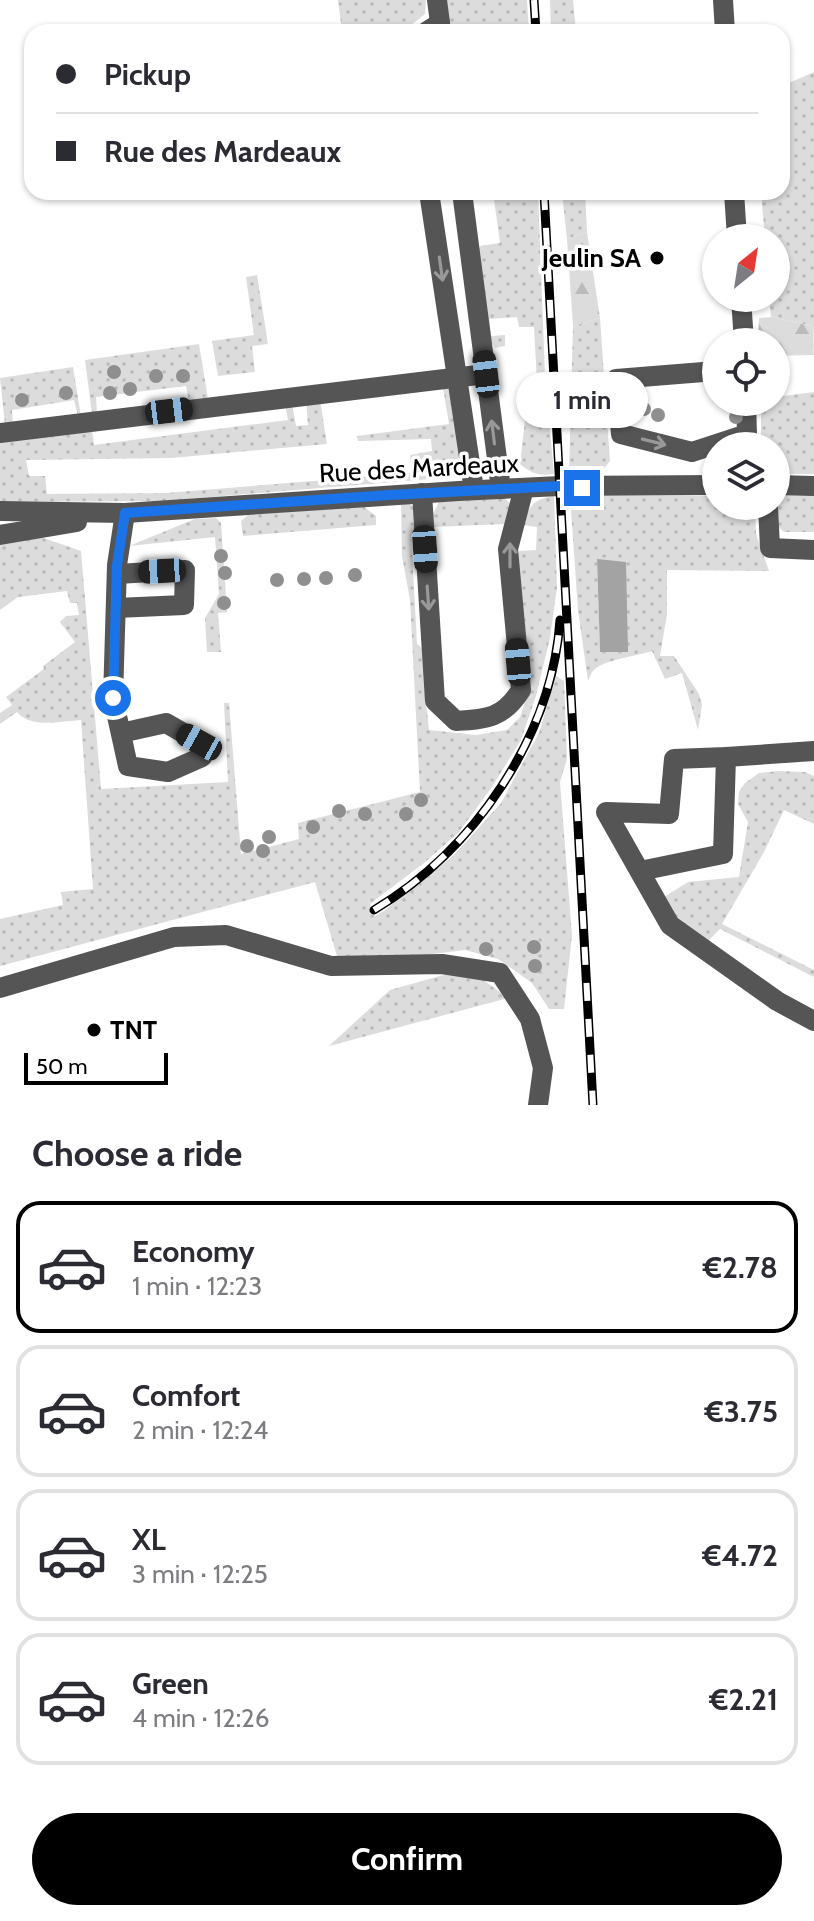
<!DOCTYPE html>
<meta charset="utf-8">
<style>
:root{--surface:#fff;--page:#f7f7f7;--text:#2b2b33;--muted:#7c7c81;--line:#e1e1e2;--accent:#000}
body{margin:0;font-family:Cabin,sans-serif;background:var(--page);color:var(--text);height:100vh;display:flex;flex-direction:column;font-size:30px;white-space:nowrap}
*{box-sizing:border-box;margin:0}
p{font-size:26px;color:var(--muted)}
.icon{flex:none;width:44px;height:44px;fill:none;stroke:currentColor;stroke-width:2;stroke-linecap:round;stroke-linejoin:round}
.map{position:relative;height:1105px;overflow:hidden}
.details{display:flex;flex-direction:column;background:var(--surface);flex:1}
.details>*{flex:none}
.guide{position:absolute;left:24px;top:24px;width:766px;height:176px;border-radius:24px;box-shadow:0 2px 6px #0004;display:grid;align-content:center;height:176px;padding:0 32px;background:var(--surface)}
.needle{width:52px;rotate:30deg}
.fabs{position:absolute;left:702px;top:224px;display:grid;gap:16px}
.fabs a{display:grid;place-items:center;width:88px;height:88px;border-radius:50%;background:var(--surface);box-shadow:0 2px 6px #0004;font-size:40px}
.scale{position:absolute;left:24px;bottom:20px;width:144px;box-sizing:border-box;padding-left:8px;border:4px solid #000;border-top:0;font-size:22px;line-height:28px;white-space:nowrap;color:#000;-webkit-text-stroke:6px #fff;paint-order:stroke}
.end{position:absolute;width:36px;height:36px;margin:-18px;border:10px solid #1a73e8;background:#fff;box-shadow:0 0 0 4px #fff}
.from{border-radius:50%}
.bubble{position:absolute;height:56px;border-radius:28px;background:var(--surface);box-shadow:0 2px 6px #0004;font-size:26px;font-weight:700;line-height:56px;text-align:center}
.car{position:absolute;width:24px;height:48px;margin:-24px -12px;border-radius:10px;box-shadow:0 0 6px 2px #0007;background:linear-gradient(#222 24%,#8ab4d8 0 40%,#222 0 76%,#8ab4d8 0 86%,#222 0)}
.guide b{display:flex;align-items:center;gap:28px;height:76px;font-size:30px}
.guide b+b{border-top:2px solid var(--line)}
.guide i{width:20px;height:20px;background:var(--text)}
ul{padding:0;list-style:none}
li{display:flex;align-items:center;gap:24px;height:132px;margin:0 16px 12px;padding:0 16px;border:4px solid var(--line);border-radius:24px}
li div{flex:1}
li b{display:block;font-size:30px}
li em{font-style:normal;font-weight:700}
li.active{border-color:var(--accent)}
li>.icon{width:72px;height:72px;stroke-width:1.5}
h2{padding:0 32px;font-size:36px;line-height:96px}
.button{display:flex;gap:16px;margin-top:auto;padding:16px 32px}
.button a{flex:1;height:92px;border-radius:48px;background:var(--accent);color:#fff;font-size:32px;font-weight:700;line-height:92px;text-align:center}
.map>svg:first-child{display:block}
.grass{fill:url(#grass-dots);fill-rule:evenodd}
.forest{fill:url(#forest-firs)}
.water{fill:#a3a3a3}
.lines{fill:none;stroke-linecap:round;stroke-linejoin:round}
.minor{stroke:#555;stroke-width:20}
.rail-casing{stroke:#000;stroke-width:9}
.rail{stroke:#fff;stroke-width:6;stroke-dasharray:18;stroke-linecap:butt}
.tree{fill:#8f8f8f}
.oneway{stroke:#999}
.route{stroke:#1a73e8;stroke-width:10}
.poi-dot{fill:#000;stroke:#fff;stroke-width:3}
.labels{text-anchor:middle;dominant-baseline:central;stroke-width:7;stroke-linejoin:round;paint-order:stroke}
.poi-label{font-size:26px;font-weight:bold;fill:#000;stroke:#fff;text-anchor:end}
.street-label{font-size:26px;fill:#000;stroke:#fff}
</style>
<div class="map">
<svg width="814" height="1105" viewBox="0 0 814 1105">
<defs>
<pattern id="grass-dots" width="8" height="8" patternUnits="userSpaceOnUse" patternTransform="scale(2)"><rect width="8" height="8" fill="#dcdcdc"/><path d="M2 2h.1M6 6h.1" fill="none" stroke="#bbb" stroke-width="1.8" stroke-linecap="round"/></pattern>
<pattern id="forest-firs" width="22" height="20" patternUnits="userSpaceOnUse" patternTransform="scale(2)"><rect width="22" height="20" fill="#dcdcdc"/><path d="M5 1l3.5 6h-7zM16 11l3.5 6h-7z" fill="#bbb"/></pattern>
</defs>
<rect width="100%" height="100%" fill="#fff"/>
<!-- grass -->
<g class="grass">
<polygon points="338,0 426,0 425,14 406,29 383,32 342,32"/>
<polygon points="447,0 527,0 529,32 449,32"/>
<polygon points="550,0 573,0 576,32 551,32"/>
<polygon points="814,72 814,335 813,326 771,317 769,298 776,298 776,238 765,238 761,192 782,192 782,86"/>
<path d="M493 192H538L545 375 554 474C539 476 532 474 520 464L525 420 539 417 534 327H519L517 317 489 319 491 336 505 335V346L495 348 487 336 475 262 480 246 500 243Z"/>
<polygon points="562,192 585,192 587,232 567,239"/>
<polygon points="257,275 268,344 252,346 255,372 218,376 212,341 254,335 246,277"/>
<polygon points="600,318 610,461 602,471 569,473 573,326"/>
<polygon points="199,344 208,399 189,403 186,386 96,397 97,414 92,414 85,360"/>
<polygon points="73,367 81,416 78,416 74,400 12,410 13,424 5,425 0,378"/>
<polygon points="442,382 449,382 460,451 457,466 441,478 163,501 0,502 0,440 92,430 94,445 288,420 285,404 292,404 296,426 308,425 306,401 320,400 327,444 171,458 26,460 29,476 45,476 47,494 166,493 412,473 410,455 432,451 431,439 358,441 357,436 449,424"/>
<polygon points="814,392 814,474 785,474 776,470 776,446 761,446 761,402 776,402 776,397"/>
<polygon points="784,493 814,494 814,532 784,532 777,526 778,496"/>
<path d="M554 496 557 587 550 638 536 696 521 740 492 787 459 832 424 863 370 904 375 916 385 910 454 855 501 803 539 733 556 676 564 681 567 759 560 782 572 935 564 1009H549L532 983 498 959 465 950 417 956H337L315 882 0 966V919L63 905 61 892 93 889 81 720C60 721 31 729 17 712L0 724V713L12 705 6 697 44 669 43 666 75 642 60 622 66 616 79 615 77 603H70L67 591 18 597 0 610V540L35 535 81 551 101 789 228 782 224 703H229L241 854 299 839 298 823 420 792 410 600 402 556 401 504H410L417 510 419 534H411L417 644 424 650V683L429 730 476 735 507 730 520 717 530 687 528 651 515 574 519 551 536 550 537 527 523 525C529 506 533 499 554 496Z"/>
<path d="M570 496H716V506H755L756 534 769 571 667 570V614L660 656H674L699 694 702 705 698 730 682 673 665 679 652 651C637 656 607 659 595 669 591 672 590 677 588 681L578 610ZM597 560 625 562 600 652Z"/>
<polygon points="504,498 511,504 506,524 433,527 433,514 439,502"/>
<polygon points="363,506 376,516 376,525 243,536 241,521 248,515"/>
<polygon points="216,518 221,523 227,612 218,613 221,652 207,652 205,618 219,594 215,537 129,546 195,519"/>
<polygon points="779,771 805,772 814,776 814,824 784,810 764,852 722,924 814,970 814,977 720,929 700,949 661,899 688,882 739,877 748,822 738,804 739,792 745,783 759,773"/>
<polygon points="447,974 478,976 508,998 329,1046 390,990"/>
</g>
<!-- forest -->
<g class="forest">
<polygon points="587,232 600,318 573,326 567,239"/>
<polygon points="771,317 813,326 814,355 776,356 776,342 758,342 759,318"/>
</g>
<!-- water -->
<polygon class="water" points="597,559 626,562 628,652 600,652"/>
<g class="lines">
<!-- minor -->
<g class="minor">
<polyline points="437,0 440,23"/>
<polyline points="723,0 725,32"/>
<polyline points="426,32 440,23 441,32"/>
<polyline points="429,192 474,490"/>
<polyline points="462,192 501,489"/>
<polyline points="734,192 737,238"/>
<polyline points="741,298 744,342"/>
<polyline points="716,371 616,379 621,434 692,452 747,434 746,402"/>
<polyline points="0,433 486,374"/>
<polyline points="776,485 814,486"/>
<path d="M422 493 435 701 456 721C488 719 503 718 521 690L508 549 524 488"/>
<polyline points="768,506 770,548 814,550"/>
<polyline points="0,511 125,513 459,491 560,486 716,485"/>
<polyline points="0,535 77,522"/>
<polyline points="116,608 184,605 185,570 117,574"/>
<polyline points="121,733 166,723 199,742 205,750 202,757 168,772 128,766 113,698 117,565 125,513"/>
<polyline points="814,751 726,757 674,759 669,814 606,812 670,925 777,1001 814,1021"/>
<polyline points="640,871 723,854 726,757"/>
<polyline points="0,988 174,937 226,935 331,966 442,964 500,973 530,1019 543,1068 538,1105"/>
</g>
<!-- rail casing -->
<g class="rail-casing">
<g id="rail">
<polyline points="534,0 536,32"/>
<polyline points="544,192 593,1105"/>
<path d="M374 910C474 850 552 737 560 620"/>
</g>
</g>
<!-- rail -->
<use href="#rail" class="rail"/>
</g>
<!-- trees -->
<g class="tree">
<circle cx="114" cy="372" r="7"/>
<circle cx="156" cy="376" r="7"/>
<circle cx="183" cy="376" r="7"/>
<circle cx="130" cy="389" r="7"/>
<circle cx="66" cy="393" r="7"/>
<circle cx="110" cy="393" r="7"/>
<circle cx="22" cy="400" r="7"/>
<circle cx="644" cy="409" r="7"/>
<circle cx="658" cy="415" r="7"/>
<circle cx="736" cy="417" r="7"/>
<circle cx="221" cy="556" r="7"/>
<circle cx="225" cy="573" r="7"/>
<circle cx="355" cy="575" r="7"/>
<circle cx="326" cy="578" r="7"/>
<circle cx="304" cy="579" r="7"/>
<circle cx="277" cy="580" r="7"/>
<circle cx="224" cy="603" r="7"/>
<circle cx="421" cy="800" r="7"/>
<circle cx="339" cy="811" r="7"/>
<circle cx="365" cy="814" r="7"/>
<circle cx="406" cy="814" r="7"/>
<circle cx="313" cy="827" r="7"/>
<circle cx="269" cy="837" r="7"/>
<circle cx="247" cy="846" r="7"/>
<circle cx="263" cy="851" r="7"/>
<circle cx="534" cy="947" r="7"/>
<circle cx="486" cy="949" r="7"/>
<circle cx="535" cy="966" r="7"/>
</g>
<!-- one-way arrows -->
<defs><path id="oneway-shaft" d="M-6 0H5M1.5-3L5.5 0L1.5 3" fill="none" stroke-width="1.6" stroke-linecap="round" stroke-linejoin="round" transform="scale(2)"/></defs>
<g class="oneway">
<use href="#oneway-shaft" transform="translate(441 269) rotate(82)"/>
<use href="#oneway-shaft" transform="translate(493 432) rotate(-97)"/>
<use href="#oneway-shaft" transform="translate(654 442) rotate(14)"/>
<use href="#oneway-shaft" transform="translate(510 555) rotate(-90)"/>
<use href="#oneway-shaft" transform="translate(428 598) rotate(86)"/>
</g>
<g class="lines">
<!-- route -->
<polyline class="route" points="113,698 117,565 125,513 389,495 560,486 582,488"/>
</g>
<!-- markers -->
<g class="poi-dot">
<circle cx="657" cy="258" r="8"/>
<circle cx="94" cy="1030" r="8"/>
</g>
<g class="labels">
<!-- poi labels -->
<g class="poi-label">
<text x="641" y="258">Jeulin SA</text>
<text x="110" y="1030" text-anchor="start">TNT</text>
</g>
<!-- street labels -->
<g class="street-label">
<text transform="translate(419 468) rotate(-3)">Rue des Mardeaux</text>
</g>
</g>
</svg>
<div class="fabs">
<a><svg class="needle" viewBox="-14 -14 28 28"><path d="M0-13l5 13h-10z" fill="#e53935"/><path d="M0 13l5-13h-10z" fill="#7c7c81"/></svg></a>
<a><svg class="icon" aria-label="locate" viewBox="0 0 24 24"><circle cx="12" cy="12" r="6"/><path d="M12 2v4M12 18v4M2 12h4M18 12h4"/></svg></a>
<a><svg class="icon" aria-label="layers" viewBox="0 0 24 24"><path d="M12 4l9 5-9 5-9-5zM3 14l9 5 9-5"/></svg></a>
</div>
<div class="scale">50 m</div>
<i class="end from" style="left:113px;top:698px"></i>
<i class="end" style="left:582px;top:488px"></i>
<div class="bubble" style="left:516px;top:372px;width:132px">1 min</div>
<i class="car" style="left:486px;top:374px;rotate:353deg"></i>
<i class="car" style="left:169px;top:411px;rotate:83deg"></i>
<i class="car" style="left:425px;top:549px;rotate:176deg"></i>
<i class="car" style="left:162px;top:571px;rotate:267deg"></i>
<i class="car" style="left:518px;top:662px;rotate:355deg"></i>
<i class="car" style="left:199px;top:742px;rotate:299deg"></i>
<div class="guide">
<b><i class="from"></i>Pickup</b>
<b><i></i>Rue des Mardeaux</b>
</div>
</div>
<section class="details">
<h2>Choose a ride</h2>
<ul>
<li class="active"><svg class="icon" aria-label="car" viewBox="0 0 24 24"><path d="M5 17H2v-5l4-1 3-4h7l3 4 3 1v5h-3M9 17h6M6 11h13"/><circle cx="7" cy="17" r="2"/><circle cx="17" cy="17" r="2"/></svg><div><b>Economy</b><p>1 min · 12:23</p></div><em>€2.78</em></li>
<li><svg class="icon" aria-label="car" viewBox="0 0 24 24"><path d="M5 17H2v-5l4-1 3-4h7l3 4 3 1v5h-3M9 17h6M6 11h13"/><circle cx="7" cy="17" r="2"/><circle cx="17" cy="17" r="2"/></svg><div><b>Comfort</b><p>2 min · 12:24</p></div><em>€3.75</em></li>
<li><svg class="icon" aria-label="car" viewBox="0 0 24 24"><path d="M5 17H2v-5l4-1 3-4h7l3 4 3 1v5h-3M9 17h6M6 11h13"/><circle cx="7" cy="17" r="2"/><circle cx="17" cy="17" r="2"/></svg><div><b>XL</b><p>3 min · 12:25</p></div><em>€4.72</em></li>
<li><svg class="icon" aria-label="car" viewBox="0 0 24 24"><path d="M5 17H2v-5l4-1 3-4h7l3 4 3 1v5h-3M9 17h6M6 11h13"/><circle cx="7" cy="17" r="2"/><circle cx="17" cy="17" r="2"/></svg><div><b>Green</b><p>4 min · 12:26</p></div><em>€2.21</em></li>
</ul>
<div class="button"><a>Confirm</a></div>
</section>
